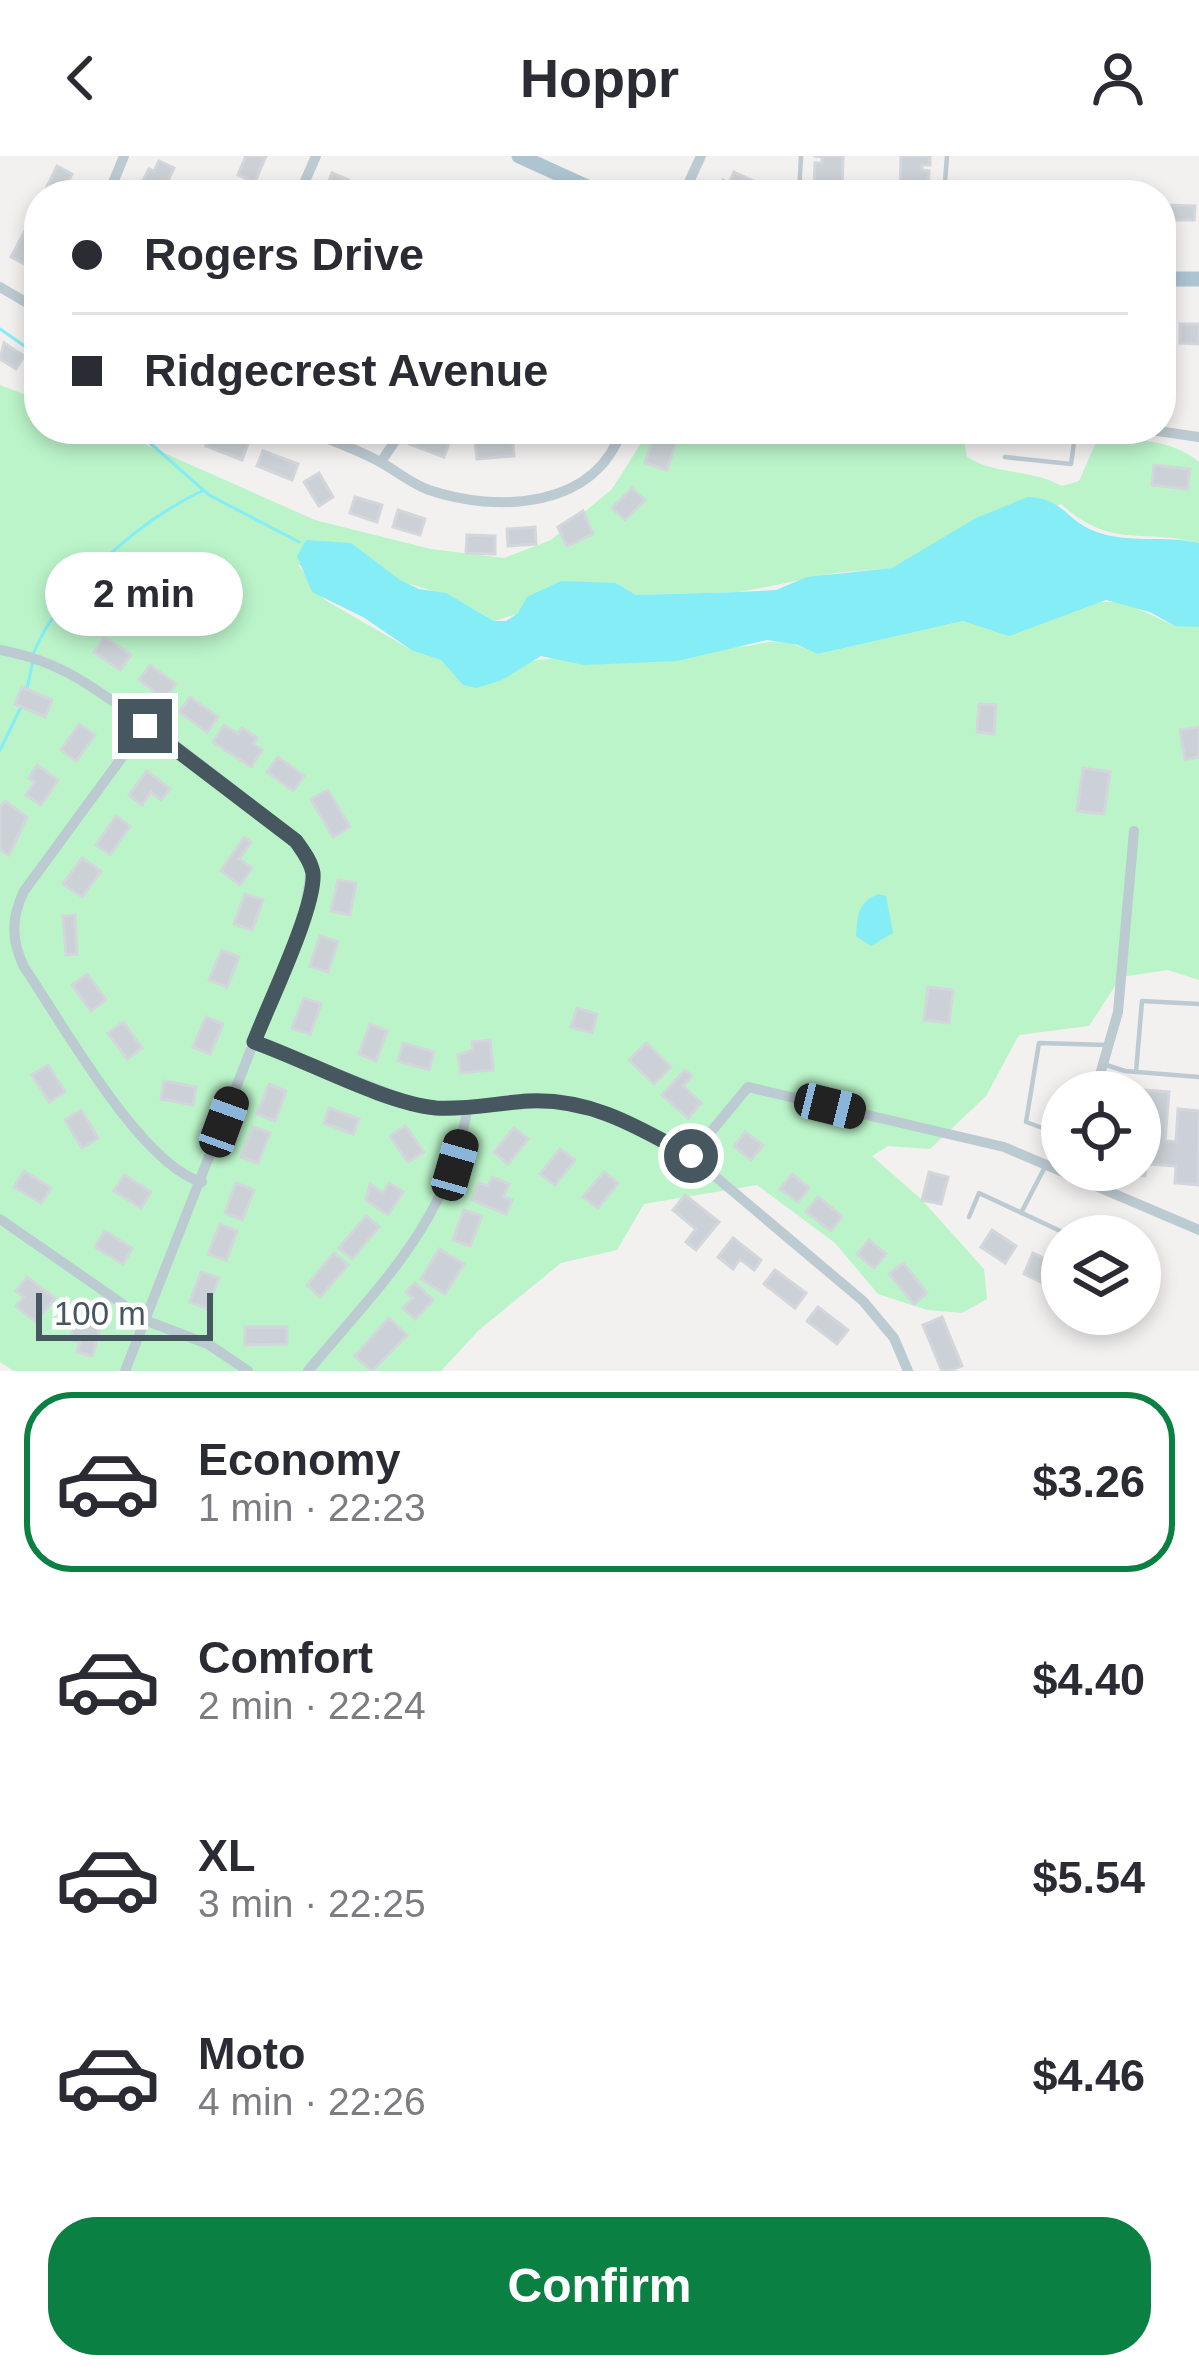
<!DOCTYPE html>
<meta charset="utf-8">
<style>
:root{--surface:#fff;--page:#f2f2f3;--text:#2b2b33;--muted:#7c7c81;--line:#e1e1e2;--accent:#0b8043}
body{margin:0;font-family:Helvetica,sans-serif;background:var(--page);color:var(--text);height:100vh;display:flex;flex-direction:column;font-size:45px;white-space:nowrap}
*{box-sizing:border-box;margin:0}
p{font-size:39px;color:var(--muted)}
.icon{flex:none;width:66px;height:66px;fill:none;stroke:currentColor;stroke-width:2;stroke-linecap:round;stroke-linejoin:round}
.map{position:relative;height:1215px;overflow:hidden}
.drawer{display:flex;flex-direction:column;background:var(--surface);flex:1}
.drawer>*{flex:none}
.banner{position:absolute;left:24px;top:24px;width:1152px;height:264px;border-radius:48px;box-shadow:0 6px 18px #0003;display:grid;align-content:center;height:264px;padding:0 48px;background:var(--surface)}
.controls{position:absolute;left:1041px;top:915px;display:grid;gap:24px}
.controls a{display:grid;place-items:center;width:120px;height:120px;border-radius:50%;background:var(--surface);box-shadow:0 6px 18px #0003;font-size:60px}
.scale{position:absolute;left:36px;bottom:30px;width:177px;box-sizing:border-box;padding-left:12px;border:6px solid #465760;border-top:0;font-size:33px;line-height:42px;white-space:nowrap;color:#465760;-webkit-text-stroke:9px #fff;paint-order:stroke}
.end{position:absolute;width:54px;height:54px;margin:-27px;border:15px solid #465760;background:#fff;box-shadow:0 0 0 6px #fff}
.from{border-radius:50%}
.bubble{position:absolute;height:84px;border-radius:42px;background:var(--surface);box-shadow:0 6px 18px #0003;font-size:39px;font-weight:800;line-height:84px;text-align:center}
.car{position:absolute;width:36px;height:72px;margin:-36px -18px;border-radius:15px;box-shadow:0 0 9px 3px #0007;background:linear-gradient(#222 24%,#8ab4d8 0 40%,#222 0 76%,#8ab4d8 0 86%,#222 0)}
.banner b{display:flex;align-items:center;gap:42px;height:114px;font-size:45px}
.banner b+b{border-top:3px solid var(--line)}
.banner i{width:30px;height:30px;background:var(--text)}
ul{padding:21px 0 0;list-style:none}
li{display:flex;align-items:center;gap:36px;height:180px;margin:0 24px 18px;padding:0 24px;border:6px solid transparent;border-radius:48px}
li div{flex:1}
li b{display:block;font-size:45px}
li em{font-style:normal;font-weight:800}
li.active{border-color:var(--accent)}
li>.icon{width:108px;height:108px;stroke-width:1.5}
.primary-button{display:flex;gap:24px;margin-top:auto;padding:24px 48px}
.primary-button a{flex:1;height:138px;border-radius:48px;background:var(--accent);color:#fff;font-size:48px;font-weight:800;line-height:138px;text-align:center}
header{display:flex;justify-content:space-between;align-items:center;height:156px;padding:0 48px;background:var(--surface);font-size:54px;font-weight:800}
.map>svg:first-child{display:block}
.green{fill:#bbf4c9}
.water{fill:#84edf5}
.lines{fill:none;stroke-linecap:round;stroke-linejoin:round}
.stream{stroke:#84edf5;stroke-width:3}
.building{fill:#cbd1d6;stroke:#d3d7dc;stroke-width:3}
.lane{stroke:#bccad1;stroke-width:4.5}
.street{stroke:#bccad1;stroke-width:10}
.primary{stroke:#adc4d1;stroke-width:15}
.route{stroke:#465760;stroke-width:15}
</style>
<header><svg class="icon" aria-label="back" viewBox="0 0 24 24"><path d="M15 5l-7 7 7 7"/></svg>Hoppr<svg class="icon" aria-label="person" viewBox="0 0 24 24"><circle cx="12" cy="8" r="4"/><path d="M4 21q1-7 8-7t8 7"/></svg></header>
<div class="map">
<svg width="1199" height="1215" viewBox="0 0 1199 1215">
<rect width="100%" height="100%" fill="#f3f0f0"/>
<!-- green -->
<path class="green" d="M0 229 39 244V273H110L315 364 431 393 504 402 551 384 612 333 650 273H962L967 301C996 319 1031 313 1062 330L1079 325 1097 284C1132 283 1170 282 1199 306V387C1142 372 1112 394 1061 348L925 396 892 412 836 417 740 436 636 439 616 427 494 465C432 425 371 419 298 409L325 444 413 495 441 504 464 529 526 506 562 501 749 490C774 482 795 487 818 498L963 465 989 473 1076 454 1093 446H1123L1175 470H1199V824L1168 814 1121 821 1089 870 1019 879 986 940 930 993 888 990 872 1000 922 1044 984 1113 987 1143 962 1157 927 1154 878 1138 835 1087 757 1029 644 1048 617 1094 561 1107 479 1174 441 1215H14L0 1206Z"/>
<!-- water -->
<g class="water">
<path d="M1028 341C1064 343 1066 364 1094 375 1127 388 1166 379 1199 387V471L1175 470 1150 456 1106 444 1009 480 963 465 818 498 798 489 767 484 677 505 584 509 541 500 502 524 476 532 463 529 441 504 413 495 363 461 312 436 297 400 306 384 351 387 400 424 419 433 446 437 494 465H506L518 457 527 441 561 425 616 427 636 439 740 436 776 434 807 421 892 412 976 362Z"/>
<path d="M879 738 886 740 893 777 871 790 856 780C857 761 858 745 879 738Z"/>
</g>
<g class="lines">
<!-- stream -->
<g class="stream">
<polyline points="0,173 39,200"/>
<polyline points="134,273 209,339 299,386"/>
<path d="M34 496C60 433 142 363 202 335"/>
<polyline points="26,537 33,505"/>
<polyline points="0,594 21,551"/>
</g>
</g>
<!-- building -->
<g class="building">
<polygon points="246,0 266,0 255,26 238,19"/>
<polygon points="843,0 842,39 814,34 815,7 822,7 822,1 814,0"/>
<polygon points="901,0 930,0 930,9 922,9 922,14 929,15 928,39 900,39"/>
<polygon points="159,5 174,12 161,39 153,39 139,32 149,13 154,15"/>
<polygon points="57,10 72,18 61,39 43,39"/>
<polygon points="734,16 760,28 755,39 716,39 723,24 729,27"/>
<polygon points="332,17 349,24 343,39 323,39"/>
<polygon points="1164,49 1195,50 1194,64 1164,64"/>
<polygon points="29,67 39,73 39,84 26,109 11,101"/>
<polygon points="1180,168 1199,168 1199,188 1180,187"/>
<polygon points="4,187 24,200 16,213 0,203"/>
<polygon points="415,273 450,284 444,301 409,288"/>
<polygon points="656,273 678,279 667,314 645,307"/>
<polygon points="212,275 248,288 242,304 206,290"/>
<polygon points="512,281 514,300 477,303 475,285"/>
<polygon points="263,295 298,308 292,324 257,310"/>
<polygon points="1154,309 1190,313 1187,333 1152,329"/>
<polygon points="319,317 333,341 319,350 304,326"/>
<polygon points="632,332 645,344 625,364 612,352"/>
<polygon points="355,341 382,349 377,366 350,357"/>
<polygon points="398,354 425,363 420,379 393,371"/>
<polygon points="583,355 593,378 567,390 558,371"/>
<polygon points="535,371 536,388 508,390 507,373"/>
<polygon points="467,379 495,380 495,398 466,397"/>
<polygon points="104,481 131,499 120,514 94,496"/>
<polygon points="150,509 176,528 165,543 139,524"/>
<polygon points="22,531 52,544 45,561 15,548"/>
<polygon points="190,541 218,561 207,576 179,556"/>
<polygon points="979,548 996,549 994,578 977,576"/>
<polygon points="79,568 95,579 76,605 61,594"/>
<polygon points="224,569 238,578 242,572 257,582 253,588 262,594 251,611 213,586"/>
<polygon points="1199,571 1199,601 1185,604 1180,574"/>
<polygon points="278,601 304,620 293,635 267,616"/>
<polygon points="37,609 58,624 41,649 26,639 35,626 29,622"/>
<polygon points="1083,612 1110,616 1104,658 1077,655"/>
<polygon points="147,615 170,633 161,644 151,636 142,649 129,639"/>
<polygon points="328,634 350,671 333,681 311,643"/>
<polygon points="5,645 27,661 9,699 0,694 0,652"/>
<polygon points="116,660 130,670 110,699 96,689"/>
<polygon points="244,681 251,686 239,703 252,712 240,729 221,715"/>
<polygon points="82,702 101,715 82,741 63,728"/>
<polygon points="338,724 356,727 350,759 331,755"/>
<polygon points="245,738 263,744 252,774 234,768"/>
<polygon points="75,759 77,798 66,799 63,760"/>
<polygon points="320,780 338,786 328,816 310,810"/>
<polygon points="222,794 239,801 227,831 209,824"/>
<polygon points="87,818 106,844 91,855 72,829"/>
<polygon points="928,831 953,834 949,867 924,864"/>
<polygon points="304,842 321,848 310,878 292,872"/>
<polygon points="577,852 597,858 592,877 571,871"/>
<polygon points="206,861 223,868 210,898 193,891"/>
<polygon points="123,866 142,892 127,903 108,877"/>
<polygon points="370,868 387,875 376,905 359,898"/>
<polygon points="490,884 493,914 461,917 458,899 473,894 472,886"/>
<polygon points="403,887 434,896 429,914 398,905"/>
<polygon points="646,887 671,911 654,928 629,904"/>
<polygon points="48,909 65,936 49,946 32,919"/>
<polygon points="685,914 692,920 683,930 701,947 688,962 662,939"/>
<polygon points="164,925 196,931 193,949 161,943"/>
<polygon points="269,928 286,935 275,965 257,958"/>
<polygon points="1144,934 1169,936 1165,985 1176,986 1178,953 1199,955 1198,1029 1175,1027 1176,1010 1146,1008 1145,1020 1114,1018 1114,1014 1140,1014 1140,944"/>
<polygon points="329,952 359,963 353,978 324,967"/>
<polygon points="81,954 98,982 82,992 65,964"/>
<polygon points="405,970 424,996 408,1006 390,980"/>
<polygon points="253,971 270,977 258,1007 241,1001"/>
<polygon points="514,972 528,983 508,1008 494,996"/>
<polygon points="745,976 763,989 751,1004 734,990"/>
<polygon points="560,993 575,1004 555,1029 540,1018"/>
<polygon points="24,1015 51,1032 41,1047 14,1031"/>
<polygon points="604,1016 618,1027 598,1052 583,1041"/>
<polygon points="929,1016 948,1021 941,1048 922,1044"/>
<polygon points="792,1018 809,1032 798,1046 780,1033"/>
<polygon points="124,1019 151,1036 141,1052 114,1035"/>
<polygon points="492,1021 509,1028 503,1041 512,1044 506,1058 472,1044 479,1027 488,1030"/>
<polygon points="236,1027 254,1034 242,1064 225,1057"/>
<polygon points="389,1027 403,1036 388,1059 366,1044 370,1028 383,1037"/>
<polygon points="685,1039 719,1066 696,1094 686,1086 696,1073 673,1054"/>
<polygon points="818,1041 842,1060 831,1075 806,1056"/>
<polygon points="464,1054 482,1060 470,1090 453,1084"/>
<polygon points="366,1060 379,1071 352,1103 339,1092"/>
<polygon points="220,1068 237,1075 226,1104 208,1098"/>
<polygon points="992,1074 1016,1090 1005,1107 981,1091"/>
<polygon points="105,1075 132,1092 123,1108 95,1091"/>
<polygon points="733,1082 761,1104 754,1114 740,1103 733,1113 718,1101"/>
<polygon points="869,1084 886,1098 874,1112 857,1098"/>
<polygon points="439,1093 464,1108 445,1138 421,1123"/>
<polygon points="334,1097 348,1109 320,1141 307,1129"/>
<polygon points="1033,1097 1062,1111 1062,1136 1024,1118"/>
<polygon points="903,1107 927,1137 914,1148 889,1118"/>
<polygon points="775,1114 806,1137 795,1152 764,1128"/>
<polygon points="201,1116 219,1122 207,1153 190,1146"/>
<polygon points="27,1121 55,1142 36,1166 16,1150 24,1141 16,1135"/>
<polygon points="415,1127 433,1144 415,1163 403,1152 413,1142 406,1136"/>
<polygon points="818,1151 848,1174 837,1188 807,1165"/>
<polygon points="942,1161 962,1210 949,1215 942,1215 923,1169"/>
<polygon points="389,1162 407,1179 372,1215 355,1200"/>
<polygon points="90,1164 102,1168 92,1200 77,1196 80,1186 70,1183 75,1168 87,1172"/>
<polygon points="245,1171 287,1171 287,1188 245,1189"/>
</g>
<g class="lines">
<!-- lane -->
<g class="lane">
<polyline points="799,39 801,0"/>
<polyline points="944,39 947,0"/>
<polyline points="1005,301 1071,308 1076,273"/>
<polyline points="1106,909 1125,915 1199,921"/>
<polyline points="1136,916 1142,845 1199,848"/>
<polyline points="1061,944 1062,944"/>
<polyline points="1062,979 1026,966 1039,887 1107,889"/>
<polyline points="1021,1057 1046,1009"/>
<polyline points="969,1061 979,1037 1071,1080"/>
</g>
<!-- street -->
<g class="street">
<polyline points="108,39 124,0"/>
<polyline points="299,39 316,0"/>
<polyline points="683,39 701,0"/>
<polyline points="0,131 39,154"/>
<path d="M302 273C328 283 355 292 380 306 397 315 410 327 429 334 497 357 596 353 622 273"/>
<polyline points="1144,273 1199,281"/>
<polyline points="381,306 403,273"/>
<path d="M0 494C28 499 55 509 79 523 126 552 292 669 312 711L304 758 125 1215"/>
<path d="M145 570 24 735C11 762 11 784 24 811 61 865 141 1010 202 1026"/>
<polyline points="254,886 419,949 452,952 567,946 628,965 691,1000 863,1145 894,1182 908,1215"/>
<polyline points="1095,936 1118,856 1134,675"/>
<polyline points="691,1000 748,931 1004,991 1199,1074"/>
<polyline points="0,1063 147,1165 208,1188 248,1215"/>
<path d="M308 1215C380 1129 449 1065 468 950"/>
</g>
<!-- primary -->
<g class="primary">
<polyline points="519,0 605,39"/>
<polyline points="1161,123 1199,123"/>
</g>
</g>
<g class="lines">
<!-- route -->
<path class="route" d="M145 570 296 685C303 695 311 705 313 717 316 751 268 849 254 886 306 904 384 947 436 952 466 954 498 947 528 945 591 942 638 971 691 1000"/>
</g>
</svg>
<div class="controls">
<a><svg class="icon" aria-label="locate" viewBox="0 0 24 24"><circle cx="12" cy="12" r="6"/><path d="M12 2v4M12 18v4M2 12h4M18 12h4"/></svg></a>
<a><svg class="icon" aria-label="layers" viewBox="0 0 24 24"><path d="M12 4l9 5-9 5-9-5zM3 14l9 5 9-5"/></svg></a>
</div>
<div class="scale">100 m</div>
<i class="end from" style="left:691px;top:1000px"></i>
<i class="end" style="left:145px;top:570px"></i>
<div class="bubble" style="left:45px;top:396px;width:198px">2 min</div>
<i class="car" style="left:830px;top:950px;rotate:104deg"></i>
<i class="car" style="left:224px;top:966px;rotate:20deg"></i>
<i class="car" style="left:455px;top:1009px;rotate:16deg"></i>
<div class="banner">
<b><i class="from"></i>Rogers Drive</b>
<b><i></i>Ridgecrest Avenue</b>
</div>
</div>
<section class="drawer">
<ul>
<li class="active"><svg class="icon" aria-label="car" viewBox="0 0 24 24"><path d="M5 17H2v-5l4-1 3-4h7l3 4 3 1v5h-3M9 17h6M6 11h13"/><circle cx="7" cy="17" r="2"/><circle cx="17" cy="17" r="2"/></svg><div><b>Economy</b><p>1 min · 22:23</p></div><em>$3.26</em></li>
<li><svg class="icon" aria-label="car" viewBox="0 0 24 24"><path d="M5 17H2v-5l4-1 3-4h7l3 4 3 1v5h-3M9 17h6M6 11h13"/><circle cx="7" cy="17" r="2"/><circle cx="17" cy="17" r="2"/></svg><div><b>Comfort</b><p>2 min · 22:24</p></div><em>$4.40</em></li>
<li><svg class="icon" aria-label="car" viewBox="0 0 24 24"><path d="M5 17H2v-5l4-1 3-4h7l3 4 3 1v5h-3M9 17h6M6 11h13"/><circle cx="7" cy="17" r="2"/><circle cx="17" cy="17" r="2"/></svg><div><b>XL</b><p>3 min · 22:25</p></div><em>$5.54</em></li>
<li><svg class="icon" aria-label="car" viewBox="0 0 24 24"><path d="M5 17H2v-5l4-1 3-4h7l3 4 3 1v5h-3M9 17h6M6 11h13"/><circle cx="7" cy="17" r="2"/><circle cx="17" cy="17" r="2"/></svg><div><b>Moto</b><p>4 min · 22:26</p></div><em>$4.46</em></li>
</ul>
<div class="primary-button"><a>Confirm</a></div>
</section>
